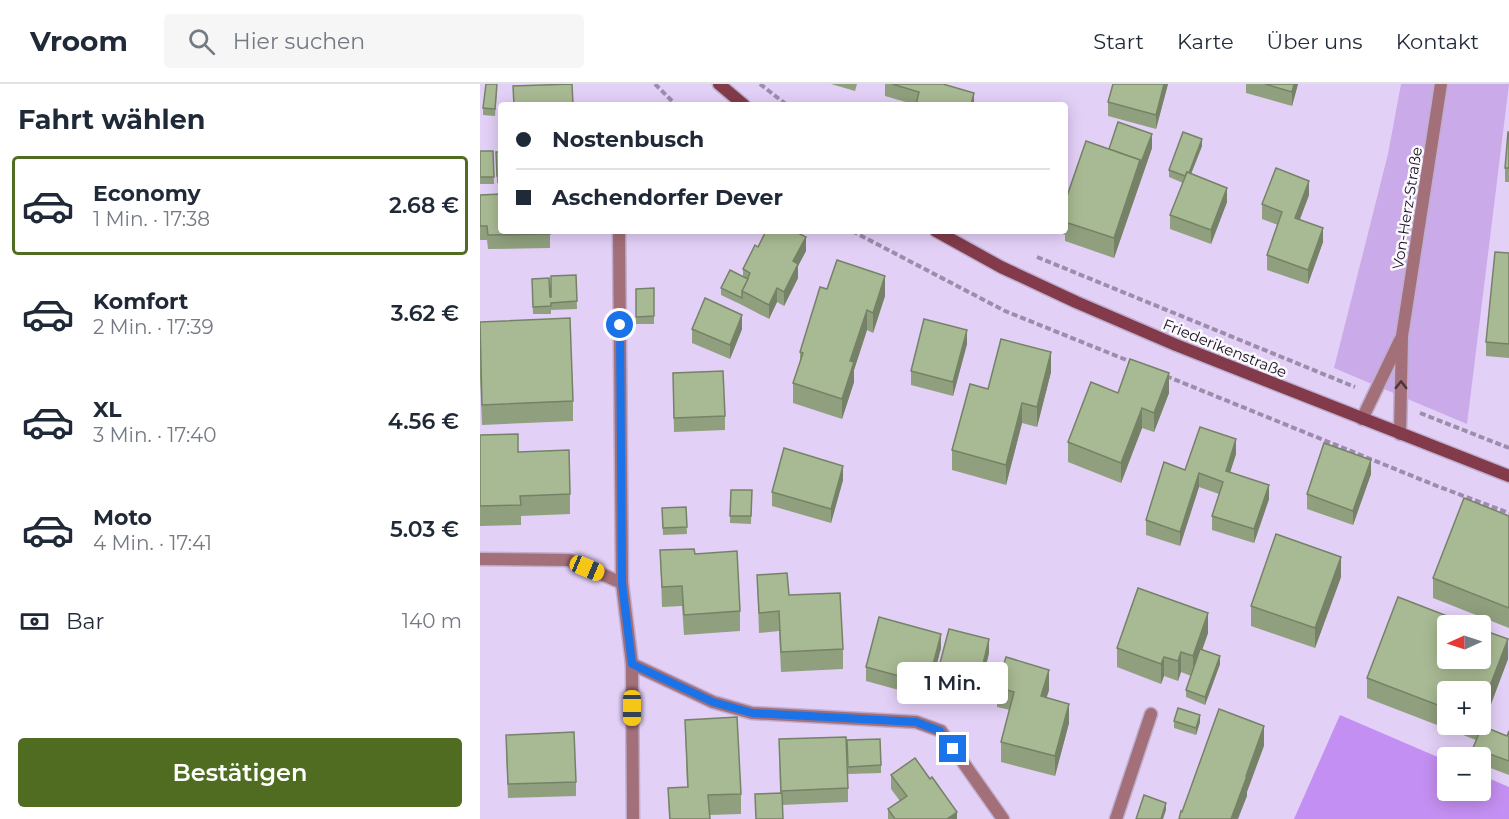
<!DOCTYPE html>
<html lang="de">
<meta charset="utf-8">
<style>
:root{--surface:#fff;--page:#f6f6f7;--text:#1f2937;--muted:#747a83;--line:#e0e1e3;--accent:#4f6c20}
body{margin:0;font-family:Montserrat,sans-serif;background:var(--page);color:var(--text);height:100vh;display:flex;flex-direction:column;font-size:22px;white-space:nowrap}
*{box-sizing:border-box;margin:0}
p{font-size:20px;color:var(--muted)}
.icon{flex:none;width:33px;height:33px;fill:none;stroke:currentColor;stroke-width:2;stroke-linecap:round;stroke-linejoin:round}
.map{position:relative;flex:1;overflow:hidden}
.sheet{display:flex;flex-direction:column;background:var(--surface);width:480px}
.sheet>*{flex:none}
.guide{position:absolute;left:18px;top:18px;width:570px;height:132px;border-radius:6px;box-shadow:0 3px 15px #0003;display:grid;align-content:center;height:132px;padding:0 18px;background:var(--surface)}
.needle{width:39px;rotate:267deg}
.fabs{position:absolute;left:957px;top:531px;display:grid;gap:12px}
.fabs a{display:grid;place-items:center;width:54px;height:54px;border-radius:6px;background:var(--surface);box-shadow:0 3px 15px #0003;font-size:30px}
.end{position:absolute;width:27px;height:27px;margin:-14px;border:8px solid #1a73e8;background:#fff;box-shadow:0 0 0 3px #fff}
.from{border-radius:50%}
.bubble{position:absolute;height:42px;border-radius:6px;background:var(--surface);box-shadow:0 3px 15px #0003;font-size:20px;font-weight:600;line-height:42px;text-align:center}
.car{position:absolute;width:18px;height:36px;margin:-18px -9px;border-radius:8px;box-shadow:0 0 4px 2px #0007;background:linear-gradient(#f5c518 24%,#345 0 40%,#f5c518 0 76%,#345 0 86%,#f5c518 0)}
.guide b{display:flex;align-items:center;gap:21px;height:57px;font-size:22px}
.guide b+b{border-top:2px solid var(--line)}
.guide i{width:15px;height:15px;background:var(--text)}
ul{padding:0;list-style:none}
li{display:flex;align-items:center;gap:18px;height:99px;margin:0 12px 9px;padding:0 6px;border:3px solid transparent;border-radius:6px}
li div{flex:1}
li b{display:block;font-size:22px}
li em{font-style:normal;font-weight:600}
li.current{border-color:var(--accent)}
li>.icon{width:54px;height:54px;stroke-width:1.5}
h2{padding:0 18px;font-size:27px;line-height:72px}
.pay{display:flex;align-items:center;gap:15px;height:66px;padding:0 18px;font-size:22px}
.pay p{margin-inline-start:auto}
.action{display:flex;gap:12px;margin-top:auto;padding:12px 18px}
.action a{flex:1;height:69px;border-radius:6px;background:var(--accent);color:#fff;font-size:24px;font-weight:600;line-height:69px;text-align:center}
header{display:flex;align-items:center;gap:36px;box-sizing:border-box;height:84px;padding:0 30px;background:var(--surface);border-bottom:2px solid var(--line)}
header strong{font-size:28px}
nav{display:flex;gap:33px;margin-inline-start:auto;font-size:21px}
.search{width:420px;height:54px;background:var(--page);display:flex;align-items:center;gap:15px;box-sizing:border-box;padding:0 21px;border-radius:6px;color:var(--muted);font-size:22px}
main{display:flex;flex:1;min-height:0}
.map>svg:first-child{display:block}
.green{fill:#caaae8}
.forest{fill:#c48ff2}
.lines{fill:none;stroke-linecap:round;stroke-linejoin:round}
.lane-casing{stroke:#bfaed0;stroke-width:15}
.street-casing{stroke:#bfaed0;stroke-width:15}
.secondary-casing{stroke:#bfaed0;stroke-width:15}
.path{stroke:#9c8dab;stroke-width:4;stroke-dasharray:6 3;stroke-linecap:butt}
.lane{stroke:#a36f78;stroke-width:12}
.street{stroke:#a36f78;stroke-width:12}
.secondary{stroke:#833b4b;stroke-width:12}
.wall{fill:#90a07e;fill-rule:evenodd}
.shaded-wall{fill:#768267}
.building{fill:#a8ba93;stroke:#768267;stroke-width:1.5}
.oneway{stroke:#4b343f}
.route{stroke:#1a73e8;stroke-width:8}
.labels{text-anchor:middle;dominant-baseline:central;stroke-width:5;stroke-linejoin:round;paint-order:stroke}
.street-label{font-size:15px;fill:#1b1421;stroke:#fbf9fd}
</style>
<header>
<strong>Vroom</strong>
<div class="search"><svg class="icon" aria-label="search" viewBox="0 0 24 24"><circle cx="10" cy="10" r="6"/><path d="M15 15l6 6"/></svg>Hier suchen</div>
<nav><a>Start</a><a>Karte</a><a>Über uns</a><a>Kontakt</a></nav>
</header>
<main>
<section class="sheet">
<h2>Fahrt wählen</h2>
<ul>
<li class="current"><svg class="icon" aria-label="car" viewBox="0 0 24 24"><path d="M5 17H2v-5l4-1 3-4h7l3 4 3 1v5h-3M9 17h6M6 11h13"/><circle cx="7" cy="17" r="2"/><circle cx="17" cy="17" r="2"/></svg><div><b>Economy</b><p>1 Min. · 17:38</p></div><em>2.68 €</em></li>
<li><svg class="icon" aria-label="car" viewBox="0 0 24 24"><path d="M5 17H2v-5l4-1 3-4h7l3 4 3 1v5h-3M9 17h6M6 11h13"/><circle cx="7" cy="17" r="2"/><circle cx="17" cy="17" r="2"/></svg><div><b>Komfort</b><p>2 Min. · 17:39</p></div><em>3.62 €</em></li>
<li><svg class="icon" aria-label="car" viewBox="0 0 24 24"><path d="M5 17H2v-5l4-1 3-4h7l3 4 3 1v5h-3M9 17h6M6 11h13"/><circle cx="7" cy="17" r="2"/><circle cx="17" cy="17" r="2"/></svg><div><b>XL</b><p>3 Min. · 17:40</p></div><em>4.56 €</em></li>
<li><svg class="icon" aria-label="car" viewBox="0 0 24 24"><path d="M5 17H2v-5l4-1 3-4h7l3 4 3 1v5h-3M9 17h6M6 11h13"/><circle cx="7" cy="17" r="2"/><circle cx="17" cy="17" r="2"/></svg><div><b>Moto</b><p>4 Min. · 17:41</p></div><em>5.03 €</em></li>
</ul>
<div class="pay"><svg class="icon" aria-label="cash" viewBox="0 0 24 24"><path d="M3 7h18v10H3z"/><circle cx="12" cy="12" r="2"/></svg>Bar<p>140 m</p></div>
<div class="action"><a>Bestätigen</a></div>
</section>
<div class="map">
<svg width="1029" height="735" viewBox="0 0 1029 735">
<rect width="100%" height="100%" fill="#e3d0f7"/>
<!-- green -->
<polygon class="green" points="921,0 1029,0 987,340 854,284 908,70"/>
<!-- forest -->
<polygon class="forest" points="860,631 967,677 968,706 1000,706 1001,691 1029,703 1029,735 814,735"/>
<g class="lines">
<!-- lane casing -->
<g class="lane-casing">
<polyline id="lane" points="636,735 671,630"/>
</g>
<!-- street casing -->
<g class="street-casing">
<g id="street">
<polyline points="139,147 142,499 152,580 153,735"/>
<polyline points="882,335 920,256"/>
<polyline points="920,350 922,252 961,0"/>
<polyline points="0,475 89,476 142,499"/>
<polyline points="152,580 233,618 272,629 436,638 461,647 523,735"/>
</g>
</g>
<!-- secondary casing -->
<g class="secondary-casing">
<g id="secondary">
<polyline points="239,0 264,21"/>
<polyline points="456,147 521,183 596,218 696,261 1029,392"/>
</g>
</g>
<!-- path -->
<g class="path">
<polyline points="175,0 196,21"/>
<polyline points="280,0 307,21"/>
<polyline points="372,147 525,227 654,279"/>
<polyline points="557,173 875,303"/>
<polyline points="686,292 957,402 1029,429"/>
<polyline points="940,329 1029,364"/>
</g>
<!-- lane -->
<use href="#lane" class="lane"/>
<!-- street -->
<use href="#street" class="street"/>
<!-- secondary -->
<use href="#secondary" class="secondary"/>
</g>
<!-- wall -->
<g class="wall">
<polygon points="351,0 377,0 375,7"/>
<polygon points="405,0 463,0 494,21 436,21 405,12"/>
<polygon points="688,0 676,45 628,32 628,18"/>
<polygon points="766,0 818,0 812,22 766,9"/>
<polygon points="17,7 15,32 3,31 3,24"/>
<polygon points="1029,48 1029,98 1025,98 1025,84"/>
<polygon points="722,62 711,90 747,118 731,160 690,145 690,131 703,99 689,93 689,86"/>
<polygon points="672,64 634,174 585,157 585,151 581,149 581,147 585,147 585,118 629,65"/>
<polygon points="0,67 13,67 14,100 0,100"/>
<polygon points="16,68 21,68 21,99 17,99"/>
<polygon points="0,111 70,147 70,164 8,165 7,156 0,156"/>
<polygon points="829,111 820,135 843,158 828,200 787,186 787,171 798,141 782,135 782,120"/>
<polygon points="278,163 326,167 318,182 318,194 304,222 297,218 289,235 262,221 262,220 262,221 241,211 241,204 263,192 263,185"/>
<polygon points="1029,169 1029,274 1006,272 1006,258"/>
<polygon points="96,191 97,225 71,226 71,230 53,230 52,202 71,213"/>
<polygon points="174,204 174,240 156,240 156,205"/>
<polygon points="405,212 393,249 387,246 374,286 374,298 362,335 313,319 313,299 320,279 320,268"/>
<polygon points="0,226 0,238 93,317 93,337 2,341 0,293"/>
<polygon points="212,245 262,245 250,275 212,259"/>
<polygon points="487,260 473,312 431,301 431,287"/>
<polygon points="571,288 557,343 542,339 526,401 472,386 472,366 508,305"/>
<polygon points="193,303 245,332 245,346 194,348"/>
<polygon points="638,309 689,309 674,348 662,344 641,399 588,378 588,358"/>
<polygon points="0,351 38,368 90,410 90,430 41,432 41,441 0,442"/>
<polygon points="756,370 750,388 789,415 774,459 732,446 732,432 739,410 719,403 700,462 666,451 666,436 705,386"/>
<polygon points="891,390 873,441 827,425 827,410"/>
<polygon points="363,396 351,439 292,422 292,408"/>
<polygon points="251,406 272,406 271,440 250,439"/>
<polygon points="206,423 207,450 183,451 182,424"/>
<polygon points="1029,432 1029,544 953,514 953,494"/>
<polygon points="180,466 215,470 260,527 260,547 204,551 202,522 182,523"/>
<polygon points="277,491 309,511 363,565 363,585 301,588 299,547 279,549"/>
<polygon points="861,493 835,564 771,542 771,522"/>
<polygon points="728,549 722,566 740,580 725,621 706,613 706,606 711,592 701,588 698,597 684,592 681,600 637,583 637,564"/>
<polygon points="461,564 448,614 386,597 386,583"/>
<polygon points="509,569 497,619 456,608 456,594"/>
<path d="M1028 575 1003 642 1027 652 1029 647V691L1000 680V674H993V664L996 656 887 614V594ZM968 608H1000V640H968Z"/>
<polygon points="517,603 569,606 566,613 589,639 575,692 521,678 521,658 530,626 517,623"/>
<polygon points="205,636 261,710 261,730 229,731 230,735 189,735 188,704 207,703"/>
<polygon points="694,637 720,638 716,651 694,644"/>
<polygon points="299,655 368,704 368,718 302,721 300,709"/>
<polygon points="367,656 401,681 401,689 368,690"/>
<polygon points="26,665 96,698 96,712 28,714"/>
<polygon points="411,691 450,695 477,735 408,735 408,725 420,717 411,705"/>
</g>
<!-- shaded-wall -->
<g class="shaded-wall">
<polygon points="684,0 688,0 676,45 676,31"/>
<polygon points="814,0 818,0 812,22 812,8"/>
<polygon points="494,9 494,21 491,21"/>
<polygon points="672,50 672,64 634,174 634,154 660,76"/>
<polygon points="722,55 722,62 707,100 707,93"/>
<polygon points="829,97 829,111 815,148 815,134"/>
<polygon points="747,104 747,118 731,160 731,146"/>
<polygon points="843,144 843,158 828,200 828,186"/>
<polygon points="326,153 326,167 318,182 318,194 304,222 304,208 313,177"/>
<polygon points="405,192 405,212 393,249 393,229"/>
<polygon points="297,204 297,218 289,235 289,221"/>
<polygon points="387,226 387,246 374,286 374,298 362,335 362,315 370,277"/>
<polygon points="262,231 262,245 250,275 250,261"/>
<polygon points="487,246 487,260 473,312 473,298"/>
<polygon points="571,268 571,288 557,343 557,323"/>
<polygon points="689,289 689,309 674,348 674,329"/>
<polygon points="542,319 542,339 526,401 526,381"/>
<polygon points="662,324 662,344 641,399 641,379"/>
<polygon points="756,355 756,370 746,401 746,387"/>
<polygon points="891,376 891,390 873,441 873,427"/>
<polygon points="363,382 363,396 351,439 351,425"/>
<polygon points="719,389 719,403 700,462 700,448"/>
<polygon points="789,401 789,415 774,459 774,445"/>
<polygon points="861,473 861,493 835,564 835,544"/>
<polygon points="728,529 728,549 713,592 713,572"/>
<polygon points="461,550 461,564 448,614 448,600"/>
<polygon points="509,555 509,569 497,619 497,605"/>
<polygon points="1028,555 1028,575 997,656 997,640 1000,640 1000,628"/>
<polygon points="701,568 701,588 698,597 698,577"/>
<polygon points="740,572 740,580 725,621 725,613"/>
<polygon points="684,573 684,592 681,600 681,580"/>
<polygon points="569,586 569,606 561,632 561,612"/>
<polygon points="589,620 589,639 575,692 575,672"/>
<polygon points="720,631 720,638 716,651 716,644"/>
<polygon points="784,642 784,662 767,708 767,712 758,735 751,735"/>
<polygon points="686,719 686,726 683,735 681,735"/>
<polygon points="477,728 477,735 467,735"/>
</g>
<!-- building -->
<g class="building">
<polygon points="6,0 17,0 15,25 3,24"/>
<polygon points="92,0 93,21 34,21 33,2"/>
<polygon points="412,0 463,0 494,9 491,21 436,21 439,8"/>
<polygon points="633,0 684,0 676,31 628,18"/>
<polygon points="785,0 814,0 812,8"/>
<polygon points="638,38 672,50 660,81 660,76 629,65"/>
<polygon points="703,48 722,55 709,89 707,88 705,92 689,86"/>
<polygon points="1028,48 1029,48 1029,84 1025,84"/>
<polygon points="606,57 660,76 634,154 585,138 587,132 585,131 585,118"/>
<polygon points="0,67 13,67 14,93 0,93"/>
<polygon points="16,68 21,68 21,92 17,92"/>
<polygon points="796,84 829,97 815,134 843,144 828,186 787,171 802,128 782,120"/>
<polygon points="707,88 747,104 731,146 690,131"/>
<polygon points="21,110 21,147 70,147 70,150 8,151 7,142 0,142 0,111"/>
<polygon points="286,147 314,147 326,153 313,177 318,180 304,208 297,204 289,221 262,207 270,189 263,185 275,161 278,163"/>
<polygon points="1015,168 1029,169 1029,260 1006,258"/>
<polygon points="357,176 405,192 393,229 387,226 370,277 374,278 362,315 313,299 323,269 320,268 340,203 347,205"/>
<polygon points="250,186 268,195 262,207 262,214 241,204"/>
<polygon points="96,191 97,217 71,219 71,222 53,223 52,195 69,194 70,213 71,213 71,192"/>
<polygon points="174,204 174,232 156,233 156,205"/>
<polygon points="225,214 262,231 250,261 212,245"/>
<polygon points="90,234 93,317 2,321 0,238"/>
<polygon points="444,235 487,246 473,298 431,287"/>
<polygon points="521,255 571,268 557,323 542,319 526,381 472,366 490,300 508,305"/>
<polygon points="650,275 689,289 674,329 662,324 641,379 588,358 611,298 638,309"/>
<polygon points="243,287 245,332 194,334 193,289"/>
<polygon points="720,343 756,355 746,387 789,401 774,445 732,432 743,398 719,389 700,448 666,436 684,378 705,386"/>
<polygon points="38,350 38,368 89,366 90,410 40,412 41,421 0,422 0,351"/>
<polygon points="844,359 891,376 873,427 827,410"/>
<polygon points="304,364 363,382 351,425 292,408"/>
<polygon points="251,406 272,406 271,432 250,432"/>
<polygon points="984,414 1029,432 1029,524 953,494"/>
<polygon points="206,423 207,443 183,444 182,424"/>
<polygon points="796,450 861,473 835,544 771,522"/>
<polygon points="214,465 215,470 257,467 260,527 204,531 202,502 182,503 180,466"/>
<polygon points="307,489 309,511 360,509 363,565 301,568 299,527 279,529 277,491"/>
<polygon points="658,504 728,529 713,572 701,568 698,577 684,573 681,580 637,564"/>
<polygon points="918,513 993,542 968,542 968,574 1000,574 1000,545 1028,555 1000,628 1000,608 968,608 968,625 887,594"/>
<polygon points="399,533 461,550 448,600 386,583"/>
<polygon points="469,545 509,555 497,605 456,594"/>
<polygon points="720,565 740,572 725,613 706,606"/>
<polygon points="526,573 569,586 561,612 589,620 575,672 521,658 534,608 517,603"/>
<polygon points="698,624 720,631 716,644 694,637"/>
<polygon points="739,625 784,642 766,692 767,692 751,735 699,735 701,727 702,728"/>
<polygon points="257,633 261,710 228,711 230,735 190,735 188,704 208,703 205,636"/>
<polygon points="1002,642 1027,652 1029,647 1029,677 993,664"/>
<polygon points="94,648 96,698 28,700 26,651"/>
<polygon points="366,653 368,704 301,707 299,655"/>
<polygon points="400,655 401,681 368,683 367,656"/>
<polygon points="435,674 450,695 452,693 477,728 467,735 415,735 408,725 427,712 411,691"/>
<polygon points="302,709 303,735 276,735 275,710"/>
<polygon points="664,711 686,719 681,735 656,735"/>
</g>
<!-- one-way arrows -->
<defs><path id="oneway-chevron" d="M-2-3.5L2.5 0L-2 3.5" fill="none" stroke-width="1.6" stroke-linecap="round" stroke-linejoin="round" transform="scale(1.5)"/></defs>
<use class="oneway" href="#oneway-chevron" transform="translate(921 301) rotate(-89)"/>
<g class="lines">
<!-- route -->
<polyline class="route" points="140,241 142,499 152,580 233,618 272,629 436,638 460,647 473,665"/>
</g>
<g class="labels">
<!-- street labels -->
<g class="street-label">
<text transform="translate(927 124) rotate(-81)">Von-Herz-Straße</text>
<text transform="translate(745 264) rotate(22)">Friederikenstraße</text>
</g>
</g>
</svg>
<div class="fabs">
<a><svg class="needle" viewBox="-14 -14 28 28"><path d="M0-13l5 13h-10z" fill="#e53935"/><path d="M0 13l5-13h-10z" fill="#747a83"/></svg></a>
<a>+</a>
<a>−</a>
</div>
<i class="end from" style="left:140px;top:241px"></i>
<i class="end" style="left:473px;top:665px"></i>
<div class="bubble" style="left:417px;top:578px;width:111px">1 Min.</div>
<i class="car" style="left:107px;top:484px;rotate:113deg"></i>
<i class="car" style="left:152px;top:624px;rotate:180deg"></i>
<div class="guide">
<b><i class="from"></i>Nostenbusch</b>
<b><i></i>Aschendorfer Dever</b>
</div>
</div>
</main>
